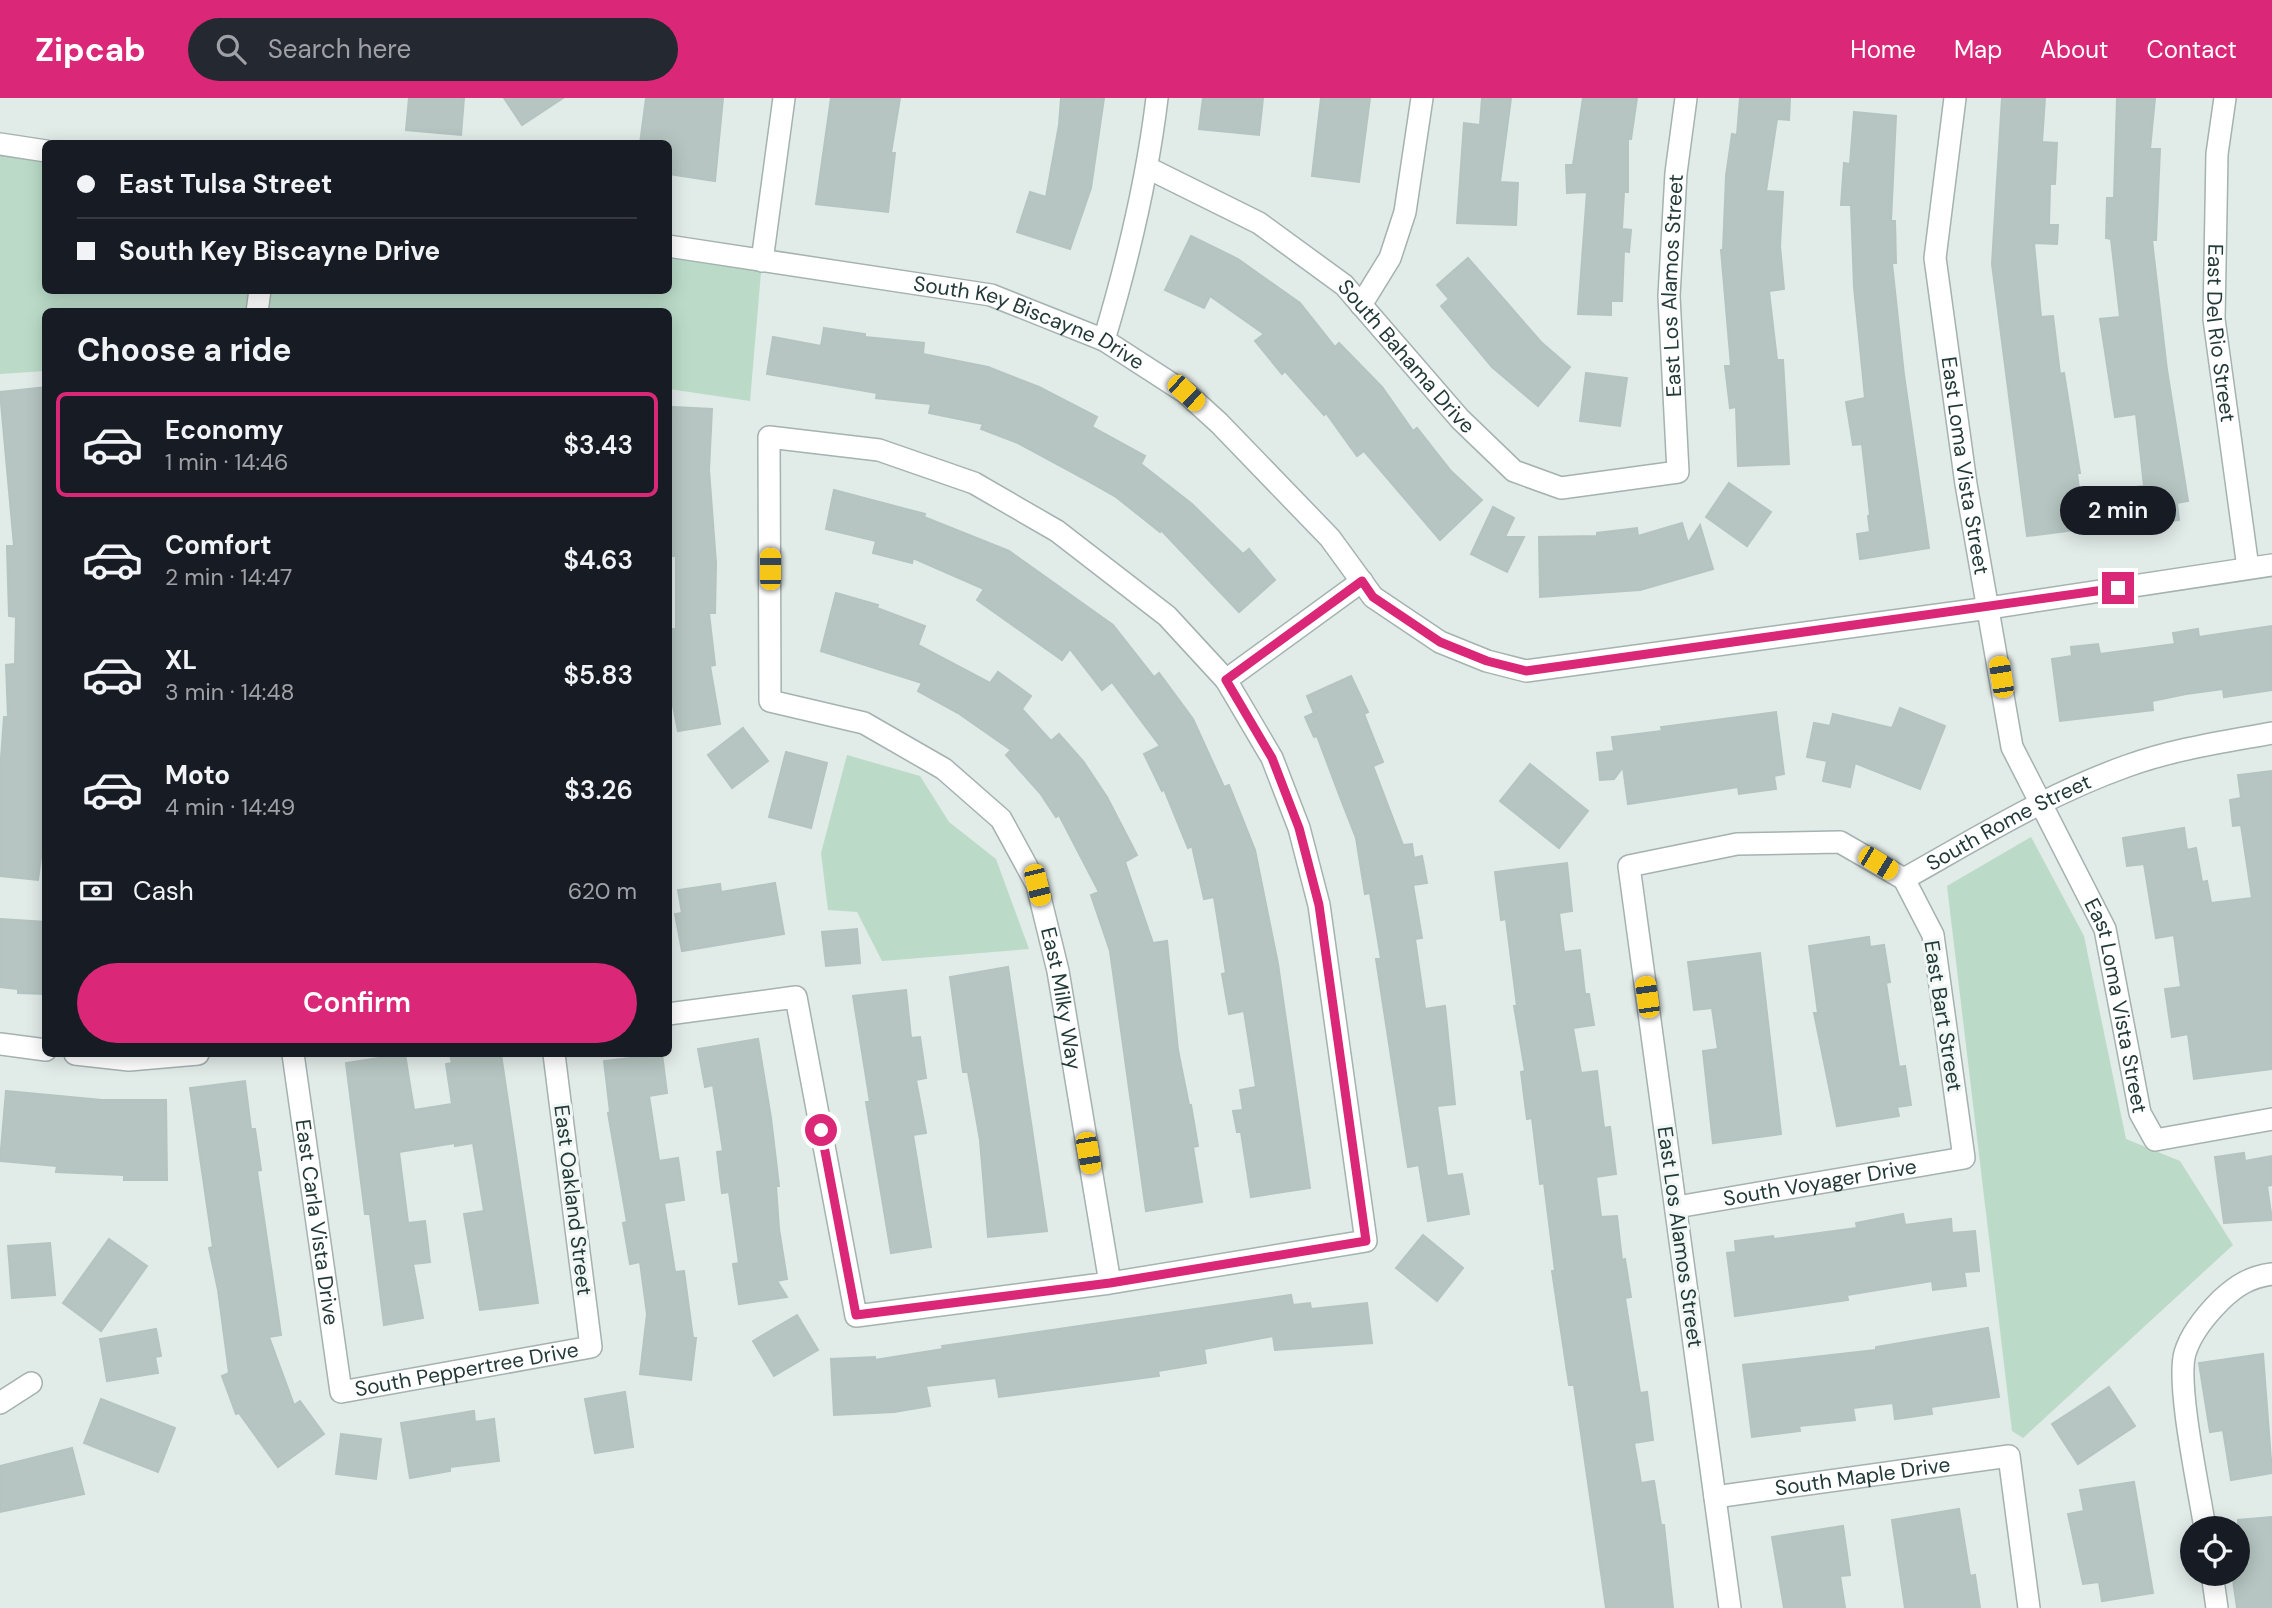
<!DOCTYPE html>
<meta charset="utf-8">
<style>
:root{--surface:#171b24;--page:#242831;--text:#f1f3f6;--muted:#9ea1a6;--line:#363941;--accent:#db2777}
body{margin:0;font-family:"DM Sans",sans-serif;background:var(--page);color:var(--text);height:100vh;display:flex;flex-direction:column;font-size:26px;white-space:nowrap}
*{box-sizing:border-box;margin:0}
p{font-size:23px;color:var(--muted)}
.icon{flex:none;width:38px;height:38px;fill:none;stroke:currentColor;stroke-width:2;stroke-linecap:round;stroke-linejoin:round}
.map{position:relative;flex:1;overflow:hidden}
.sheet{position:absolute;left:42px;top:210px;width:630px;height:749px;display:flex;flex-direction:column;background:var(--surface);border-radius:10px;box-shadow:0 4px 18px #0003}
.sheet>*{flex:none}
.banner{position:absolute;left:42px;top:42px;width:630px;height:154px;border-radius:10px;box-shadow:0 4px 18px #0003;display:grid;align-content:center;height:154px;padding:0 35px;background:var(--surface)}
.fabs{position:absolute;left:2180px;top:1418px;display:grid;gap:14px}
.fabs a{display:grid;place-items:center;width:70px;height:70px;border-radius:50%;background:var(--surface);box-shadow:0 4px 18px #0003;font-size:35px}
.end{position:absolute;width:32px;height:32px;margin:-16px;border:9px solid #db2777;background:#fff;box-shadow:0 0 0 4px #fff}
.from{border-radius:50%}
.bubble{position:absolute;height:49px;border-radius:24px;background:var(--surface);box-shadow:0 4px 18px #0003;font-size:23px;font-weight:600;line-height:49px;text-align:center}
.car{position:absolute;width:21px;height:42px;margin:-21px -10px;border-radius:9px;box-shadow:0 0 5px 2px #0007;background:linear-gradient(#f5c518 24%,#345 0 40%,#f5c518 0 76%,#345 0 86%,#f5c518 0)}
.banner b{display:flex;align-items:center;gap:24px;height:66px;font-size:26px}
.banner b+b{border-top:2px solid var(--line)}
.banner i{width:18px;height:18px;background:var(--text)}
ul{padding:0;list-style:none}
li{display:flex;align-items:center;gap:21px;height:105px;margin:0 14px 10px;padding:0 21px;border:4px solid transparent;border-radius:10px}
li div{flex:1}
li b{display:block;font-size:26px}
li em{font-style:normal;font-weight:600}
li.active{border-color:var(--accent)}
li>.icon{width:63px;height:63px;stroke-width:1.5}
h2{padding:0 35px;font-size:32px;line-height:84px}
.pay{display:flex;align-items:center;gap:18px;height:77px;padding:0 35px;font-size:26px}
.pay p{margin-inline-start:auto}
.button{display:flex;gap:14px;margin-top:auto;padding:14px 35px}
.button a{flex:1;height:80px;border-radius:42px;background:var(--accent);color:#fff;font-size:28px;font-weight:600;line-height:80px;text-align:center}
header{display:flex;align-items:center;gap:42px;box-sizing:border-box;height:98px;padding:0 35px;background:var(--accent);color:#fff}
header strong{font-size:33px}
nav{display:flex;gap:38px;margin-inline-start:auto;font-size:24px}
.search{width:490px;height:63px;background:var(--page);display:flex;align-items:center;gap:18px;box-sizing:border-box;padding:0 24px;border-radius:38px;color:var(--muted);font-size:26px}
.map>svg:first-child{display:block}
.green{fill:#bbdbc8}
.building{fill:#b6c5c1;stroke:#b4c4c0;stroke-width:2}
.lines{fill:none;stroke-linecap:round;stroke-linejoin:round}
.minor-casing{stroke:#a4b2b0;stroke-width:24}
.tertiary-casing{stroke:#a4b2b0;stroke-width:24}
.minor{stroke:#fff;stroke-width:21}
.tertiary{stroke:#fff;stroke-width:21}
.route{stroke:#db2777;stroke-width:9}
.labels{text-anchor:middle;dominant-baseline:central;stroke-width:6;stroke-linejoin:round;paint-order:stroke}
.street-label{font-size:21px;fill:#223a38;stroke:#f1f7f5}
</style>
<header>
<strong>Zipcab</strong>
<div class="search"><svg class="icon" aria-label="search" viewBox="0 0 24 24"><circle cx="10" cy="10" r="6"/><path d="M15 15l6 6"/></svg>Search here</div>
<nav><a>Home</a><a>Map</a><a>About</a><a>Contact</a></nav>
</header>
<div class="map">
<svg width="2272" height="1510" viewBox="0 0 2272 1510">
<rect width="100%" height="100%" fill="#e1ebe8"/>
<!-- green -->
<g class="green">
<polygon points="0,46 45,53 46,192 668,192 669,148 762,163 750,303 669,291 668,214 46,214 45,273 0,276"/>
<polygon points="847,657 920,678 949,724 996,761 1029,851 882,863 857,814 828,812 821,755"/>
<polygon points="2031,739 2084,838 2126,1041 2180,1063 2233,1147 2023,1340 2012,1333 1947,788"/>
</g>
<!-- building -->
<g class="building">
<polygon points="409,0 464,0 461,37 406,32"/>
<polygon points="504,0 563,0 522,27"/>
<polygon points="646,0 723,0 715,83 668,76 668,46 640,46"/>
<polygon points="831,0 900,0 891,55 895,55 888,114 816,106"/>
<polygon points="1061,0 1104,0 1091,90 1070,151 1017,134 1030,94 1046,99 1059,27"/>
<polygon points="1203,0 1263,0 1259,37 1199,31"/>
<polygon points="1321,0 1370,0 1359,84 1312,78"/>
<polygon points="1482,0 1511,0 1500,84 1518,85 1516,127 1457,125 1464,25 1480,27"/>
<polygon points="1583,0 1637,0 1631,41 1628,41 1628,94 1624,94 1622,131 1631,132 1629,154 1624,153 1622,203 1611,203 1611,217 1578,216 1587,94 1567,95 1566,67 1573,67"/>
<polygon points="1740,0 1790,0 1789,22 1777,21 1766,93 1783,94 1780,148 1784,191 1769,193 1777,262 1783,262 1789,366 1738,368 1736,309 1730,310 1725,268 1731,268 1721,152 1723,152 1726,78 1732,36 1737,37"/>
<polygon points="2002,0 2045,0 2042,44 2057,45 2055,86 2050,86 2049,127 2058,127 2057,146 2034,145 2041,219 2053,218 2060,276 2064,275 2080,375 2077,375 2084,431 2027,438 1992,166"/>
<polygon points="2117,0 2155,0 2150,51 2160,51 2156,142 2152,142 2167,272 2188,403 2177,405 2179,422 2134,429 2127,390 2144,388 2136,316 2115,319 2100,221 2120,219 2111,141 2106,140 2107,100 2114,100"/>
<polygon points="1854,14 1896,18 1891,123 1895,123 1896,165 1892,165 1904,277 1929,450 1860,461 1857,436 1870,434 1868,418 1870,417 1862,346 1853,347 1846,304 1865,300 1854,189 1851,107 1841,107 1844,65 1850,66"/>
<polygon points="1191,138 1238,161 1300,205 1335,249 1339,245 1382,289 1413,333 1417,330 1451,373 1482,402 1440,442 1364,353 1357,358 1326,315 1324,317 1285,273 1282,276 1255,243 1264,236 1210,198 1204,210 1165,192"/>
<polygon points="1468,160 1541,244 1570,269 1538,308 1492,269 1441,208 1449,201 1437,187"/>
<polygon points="824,230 865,236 865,239 924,245 923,256 988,269 1039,289 1097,319 1092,329 1145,358 1141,366 1192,406 1243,456 1249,451 1275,482 1239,514 1161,432 1160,434 1116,399 1086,382 1018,345 981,331 983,326 929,315 931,306 876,300 877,295 767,276 773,239 821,248"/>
<polygon points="1586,275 1627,280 1620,328 1580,323"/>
<polygon points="46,289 46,723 38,782 0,778 0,674 4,619 8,619 6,567 15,566 16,519 9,518 7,448 14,448 0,294"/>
<polygon points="673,309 712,311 709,372 716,465 715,515 709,515 715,567 710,568 720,626 678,633 668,583 668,531 676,531 676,458 668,458 668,361"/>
<polygon points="1729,385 1771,414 1747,448 1706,419"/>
<polygon points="834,392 925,416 924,419 1009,453 1113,527 1154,579 1159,575 1193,621 1224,689 1229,687 1255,752 1278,866 1310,1090 1251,1099 1241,1034 1237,1034 1233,1013 1243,1012 1240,992 1256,989 1244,913 1229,916 1222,876 1226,875 1214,799 1204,801 1192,748 1188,750 1164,691 1162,693 1144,656 1160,648 1112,584 1102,592 1070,551 1062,562 977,502 984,491 913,460 912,465 873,455 876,443 826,431"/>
<polygon points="1493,409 1514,420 1505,439 1524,439 1507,474 1471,456"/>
<polygon points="1682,425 1688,445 1700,427 1713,471 1640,492 1540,499 1539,439 1597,438 1597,435 1637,430 1638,438"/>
<polygon points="836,495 878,507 877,510 925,528 918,547 990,585 998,574 1031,598 1022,611 1051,643 1059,636 1083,663 1107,699 1137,757 1125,764 1153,845 1167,843 1178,952 1189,1007 1191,1007 1198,1048 1193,1049 1202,1104 1146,1113 1110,853 1091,797 1099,794 1059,717 1056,719 1040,695 1006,657 1011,652 958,615 918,593 922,585 821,553"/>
<polygon points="2272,528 2272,592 2224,599 2223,591 2186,596 2152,603 2153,612 2060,623 2052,561 2072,558 2071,549 2098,546 2100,556 2175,546 2173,535 2198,531 2199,539"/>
<polygon points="1351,578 1368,614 1364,616 1383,664 1373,668 1403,747 1412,746 1414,760 1422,758 1427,785 1413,787 1422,840 1415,841 1425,911 1445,908 1455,1006 1437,1008 1447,1078 1462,1076 1469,1116 1428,1123 1419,1067 1408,1069 1376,861 1381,861 1370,795 1365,796 1356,740 1340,699 1317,638 1314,639 1305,619 1314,615 1307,598"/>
<polygon points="1900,610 1945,628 1920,691 1855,665 1850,689 1823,683 1827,663 1807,659 1814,625 1830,628 1833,616 1892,630"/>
<polygon points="1776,614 1784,676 1774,678 1776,691 1739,696 1738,689 1628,706 1623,669 1614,681 1600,682 1597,655 1614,653 1612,639 1662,633 1661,629"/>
<polygon points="743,630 768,663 732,690 708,657"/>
<polygon points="786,654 827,665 811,730 769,719"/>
<polygon points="1530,666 1588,713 1559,750 1500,703"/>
<polygon points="2272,673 2272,971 2194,981 2188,936 2172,939 2165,891 2181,889 2174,837 2156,840 2144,766 2127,768 2123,740 2184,730 2187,752 2196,750 2202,784 2207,783 2211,805 2252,800 2241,727 2233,728 2230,702 2241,700 2238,677"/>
<polygon points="1567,765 1572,813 1559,815 1564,854 1580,852 1585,896 1589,896 1594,927 1573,930 1581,975 1597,973 1604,1030 1610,1029 1616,1076 1596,1079 1601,1119 1617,1118 1622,1162 1625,1161 1631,1199 1625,1200 1640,1295 1647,1294 1653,1342 1634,1345 1641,1385 1654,1383 1661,1427 1664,1427 1673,1510 1606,1510 1574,1287 1569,1287 1552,1173 1555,1173 1544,1085 1540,1086 1532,1020 1527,1021 1521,974 1525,973 1514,908 1517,908 1506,821 1501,822 1495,774"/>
<polygon points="775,785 784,836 682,853 675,816 682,815 678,792 720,786 721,794"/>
<polygon points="0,821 46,824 46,896 18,895 18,891 0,889"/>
<polygon points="857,831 860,865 826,868 822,834"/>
<polygon points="1869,839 1870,849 1884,847 1890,884 1886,885 1899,969 1905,968 1911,1007 1897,1009 1899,1018 1837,1028 1814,915 1818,915 1809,848"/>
<polygon points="1760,855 1781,1036 1713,1045 1703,953 1718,951 1712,910 1694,912 1688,864"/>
<polygon points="1008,869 1047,1133 988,1139 980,1042 968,974 963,974 950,879"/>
<polygon points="906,892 911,940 920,939 926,980 916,982 926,1035 913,1037 931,1149 891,1155 866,1004 870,1004 853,898"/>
<polygon points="758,941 771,1020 779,1088 776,1088 779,1131 787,1181 777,1183 787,1199 739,1206 733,1166 739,1165 729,1094 722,1095 717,1054 723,1053 713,987 705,989 698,951"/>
<polygon points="405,956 414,1012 452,1006 446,966 452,965 450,956 501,956 538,1205 480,1212 464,1116 484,1113 473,1045 455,1048 455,1045 399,1054 408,1125 425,1123 430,1164 413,1166 423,1220 384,1227 370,1116 365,1116 346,965"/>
<polygon points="662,956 667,995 649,998 659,1063 678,1060 684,1102 664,1105 675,1174 684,1173 693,1240 696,1240 691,1282 640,1276 647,1216 640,1164 630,1166 623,1125 627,1124 608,1015 610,1014 604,963"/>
<polygon points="245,983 251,1031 255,1031 261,1072 257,1073 281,1237 269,1239 294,1307 300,1303 324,1336 278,1369 239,1315 236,1316 222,1278 229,1275 218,1192 209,1150 213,1149 190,990"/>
<polygon points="6,993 102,1002 166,1002 167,1082 124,1082 124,1077 56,1074 57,1068 0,1063"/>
<polygon points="2244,1055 2245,1063 2272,1058 2272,1087 2267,1088 2272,1122 2224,1125 2215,1059"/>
<polygon points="1903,1116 1905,1127 1951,1121 1952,1135 1975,1133 1979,1173 1964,1174 1966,1188 1933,1192 1932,1183 1847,1197 1848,1202 1735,1218 1727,1155 1736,1154 1735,1143 1773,1138 1774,1141 1857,1130 1856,1125"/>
<polygon points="1423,1137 1463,1170 1437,1203 1396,1170"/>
<polygon points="109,1141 147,1168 101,1233 63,1205"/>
<polygon points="50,1145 55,1197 12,1200 8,1148"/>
<polygon points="1291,1197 1293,1207 1310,1205 1311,1211 1367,1205 1372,1245 1275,1252 1273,1238 1204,1251 1206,1265 1158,1273 1159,1278 999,1299 996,1280 926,1288 930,1308 894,1314 834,1317 831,1261 875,1259 875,1262 943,1251 942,1248"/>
<polygon points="797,1217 818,1252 774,1278 753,1243"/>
<polygon points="1988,1230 1999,1299 1931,1309 1932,1316 1895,1321 1893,1305 1853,1310 1855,1322 1799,1328 1800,1333 1752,1339 1743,1267 1876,1252 1876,1249"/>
<polygon points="156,1231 161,1258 155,1259 158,1275 107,1283 100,1241"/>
<polygon points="2263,1256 2272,1375 2231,1382 2223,1332 2210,1334 2199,1265"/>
<polygon points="2109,1289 2135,1328 2078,1366 2052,1326"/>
<polygon points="625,1294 633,1349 595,1355 585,1301"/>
<polygon points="101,1301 175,1330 158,1374 84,1345"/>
<polygon points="474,1313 475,1324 494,1321 499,1363 450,1369 450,1373 410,1380 401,1325"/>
<polygon points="341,1336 381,1341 376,1381 336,1376"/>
<polygon points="72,1350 84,1396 0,1414 0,1368"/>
<polygon points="2134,1384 2153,1495 2102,1503 2099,1484 2083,1486 2068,1416 2084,1413 2080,1392"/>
<polygon points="1959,1411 1970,1478 1975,1477 1980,1510 1905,1510 1892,1422"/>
<polygon points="2272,1419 2272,1510 2237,1510 2232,1475 2238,1475 2238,1422"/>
<polygon points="1843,1428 1850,1477 1840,1478 1845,1510 1784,1510 1772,1439"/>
</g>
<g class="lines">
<!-- minor casing -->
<g class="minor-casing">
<g id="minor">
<path id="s1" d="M1955 0 1935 160 1966 386 2012 649 2105 831 2140 1015 2155 1042 2272 1021"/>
<path id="s2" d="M2225 0 2217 56 2214 221 2248 470"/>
<path id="s3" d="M1148 70 1259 125 1344 187 1460 321 1514 373 1561 390 1678 374 1669 198 1676 75 1686 0"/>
<polyline points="762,163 784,0"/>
<polyline points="1361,207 1390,160 1405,114 1422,0"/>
<polyline points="257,214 260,192"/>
<path d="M1104 242C1128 162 1147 83 1157 0"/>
<polyline points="1226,582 1362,483"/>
<path id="s4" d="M1904 781C1977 740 2048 696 2127 668 2174 651 2223 644 2272 635"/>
<path id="s5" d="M668 916 796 899 856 1218 1110 1185 1366 1143 1319 807 1299 730 1272 660 1226 582 1167 518 1057 433 974 385 879 352 769 339 770 603 864 625 944 671 1001 721 1037 787 1058 873 1110 1185"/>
<polyline points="0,946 46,952"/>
<polyline points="75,956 129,962 198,956"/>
<path id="s6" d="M293 956 341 1294 591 1249 554 956"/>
<path id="s7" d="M1677 1109 1964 1060 1933 837 1904 781"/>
<polyline points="0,1305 31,1285"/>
<path id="s8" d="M1715 1399 2009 1358 2029 1510"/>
<path d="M2205 1430C2199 1392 2176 1286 2185 1255 2191 1235 2207 1216 2221 1202 2237 1187 2250 1179 2272 1176"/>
<polyline points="2212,1475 2217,1510"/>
<polyline points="1730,1510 1629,768 1737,746 1840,744 1904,781"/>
</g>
</g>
<!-- tertiary casing -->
<g class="tertiary-casing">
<g id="tertiary">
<polyline points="0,46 46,53"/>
<path id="s9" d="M668 148 991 197 1104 242 1186 295 1219 325 1330 440 1373 499 1440 544 1487 563 1526 573 1989 510 2272 467"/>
</g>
</g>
<!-- minor -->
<use href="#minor" class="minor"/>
<!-- tertiary -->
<use href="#tertiary" class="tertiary"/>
</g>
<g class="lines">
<!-- route -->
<polyline class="route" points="821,1032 856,1217 1110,1185 1366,1143 1319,807 1299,730 1272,660 1226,582 1362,483 1373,499 1440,544 1487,563 1526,573 2118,490"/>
</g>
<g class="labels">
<!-- street labels -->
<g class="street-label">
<text stroke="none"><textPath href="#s3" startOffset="836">East Los Alamos Street</textPath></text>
<text stroke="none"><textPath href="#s9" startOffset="371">South Key Biscayne Drive</textPath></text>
<text stroke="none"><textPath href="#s2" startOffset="236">East Del Rio Street</textPath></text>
<text stroke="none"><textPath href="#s3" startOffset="324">South Bahama Drive</textPath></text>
<text stroke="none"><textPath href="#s1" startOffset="371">East Loma Vista Street</textPath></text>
<text stroke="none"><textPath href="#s4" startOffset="119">South Rome Street</textPath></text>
<text stroke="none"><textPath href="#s5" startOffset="2807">East Milky Way</textPath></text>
<text stroke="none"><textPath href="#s1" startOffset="938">East Loma Vista Street</textPath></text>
<text transform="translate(1943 918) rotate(81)">East Bart Street</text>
<text stroke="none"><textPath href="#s7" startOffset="145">South Voyager Drive</textPath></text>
<text transform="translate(573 1102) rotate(83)">East Oakland Street</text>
<text stroke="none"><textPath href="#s6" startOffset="170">East Carla Vista Drive</textPath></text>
<text transform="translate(1680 1139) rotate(82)">East Los Alamos Street</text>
<text stroke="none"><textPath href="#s6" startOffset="469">South Peppertree Drive</textPath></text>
<text stroke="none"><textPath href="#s8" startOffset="149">South Maple Drive</textPath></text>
</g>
</g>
</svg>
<div class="fabs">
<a><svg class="icon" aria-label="locate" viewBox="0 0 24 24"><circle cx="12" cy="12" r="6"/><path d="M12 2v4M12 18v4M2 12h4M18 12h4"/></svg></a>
</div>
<i class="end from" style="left:821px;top:1032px"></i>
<i class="end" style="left:2118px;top:490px"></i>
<div class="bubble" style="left:2060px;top:388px;width:116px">2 min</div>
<i class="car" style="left:1186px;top:295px;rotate:133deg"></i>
<i class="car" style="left:770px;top:471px;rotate:0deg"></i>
<i class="car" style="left:2001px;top:579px;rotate:351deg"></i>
<i class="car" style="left:1878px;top:765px;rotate:121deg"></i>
<i class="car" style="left:1037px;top:787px;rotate:166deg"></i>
<i class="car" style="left:1647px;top:899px;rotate:352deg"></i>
<i class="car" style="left:1088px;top:1055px;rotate:170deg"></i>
<div class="banner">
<b><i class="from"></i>East Tulsa Street</b>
<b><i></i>South Key Biscayne Drive</b>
</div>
<section class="sheet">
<h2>Choose a ride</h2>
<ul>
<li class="active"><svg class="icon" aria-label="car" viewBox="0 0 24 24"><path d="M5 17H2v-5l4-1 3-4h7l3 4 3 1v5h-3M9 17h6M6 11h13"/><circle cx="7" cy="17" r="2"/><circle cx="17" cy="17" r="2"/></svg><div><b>Economy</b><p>1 min · 14:46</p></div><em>$3.43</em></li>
<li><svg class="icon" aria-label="car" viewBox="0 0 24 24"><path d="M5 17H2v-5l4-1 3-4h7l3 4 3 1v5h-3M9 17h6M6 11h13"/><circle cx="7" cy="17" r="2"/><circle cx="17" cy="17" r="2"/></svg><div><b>Comfort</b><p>2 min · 14:47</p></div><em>$4.63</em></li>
<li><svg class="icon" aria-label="car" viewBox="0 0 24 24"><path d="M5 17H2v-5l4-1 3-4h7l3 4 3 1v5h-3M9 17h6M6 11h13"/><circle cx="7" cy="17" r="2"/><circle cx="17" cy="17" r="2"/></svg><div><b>XL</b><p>3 min · 14:48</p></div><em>$5.83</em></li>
<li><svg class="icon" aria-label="car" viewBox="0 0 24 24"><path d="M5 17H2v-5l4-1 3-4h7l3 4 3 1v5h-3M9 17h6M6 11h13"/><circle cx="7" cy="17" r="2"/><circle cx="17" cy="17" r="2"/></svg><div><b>Moto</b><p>4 min · 14:49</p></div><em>$3.26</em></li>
</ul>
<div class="pay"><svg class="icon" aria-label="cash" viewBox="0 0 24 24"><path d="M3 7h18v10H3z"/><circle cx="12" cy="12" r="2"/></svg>Cash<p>620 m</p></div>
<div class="button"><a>Confirm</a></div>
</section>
</div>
